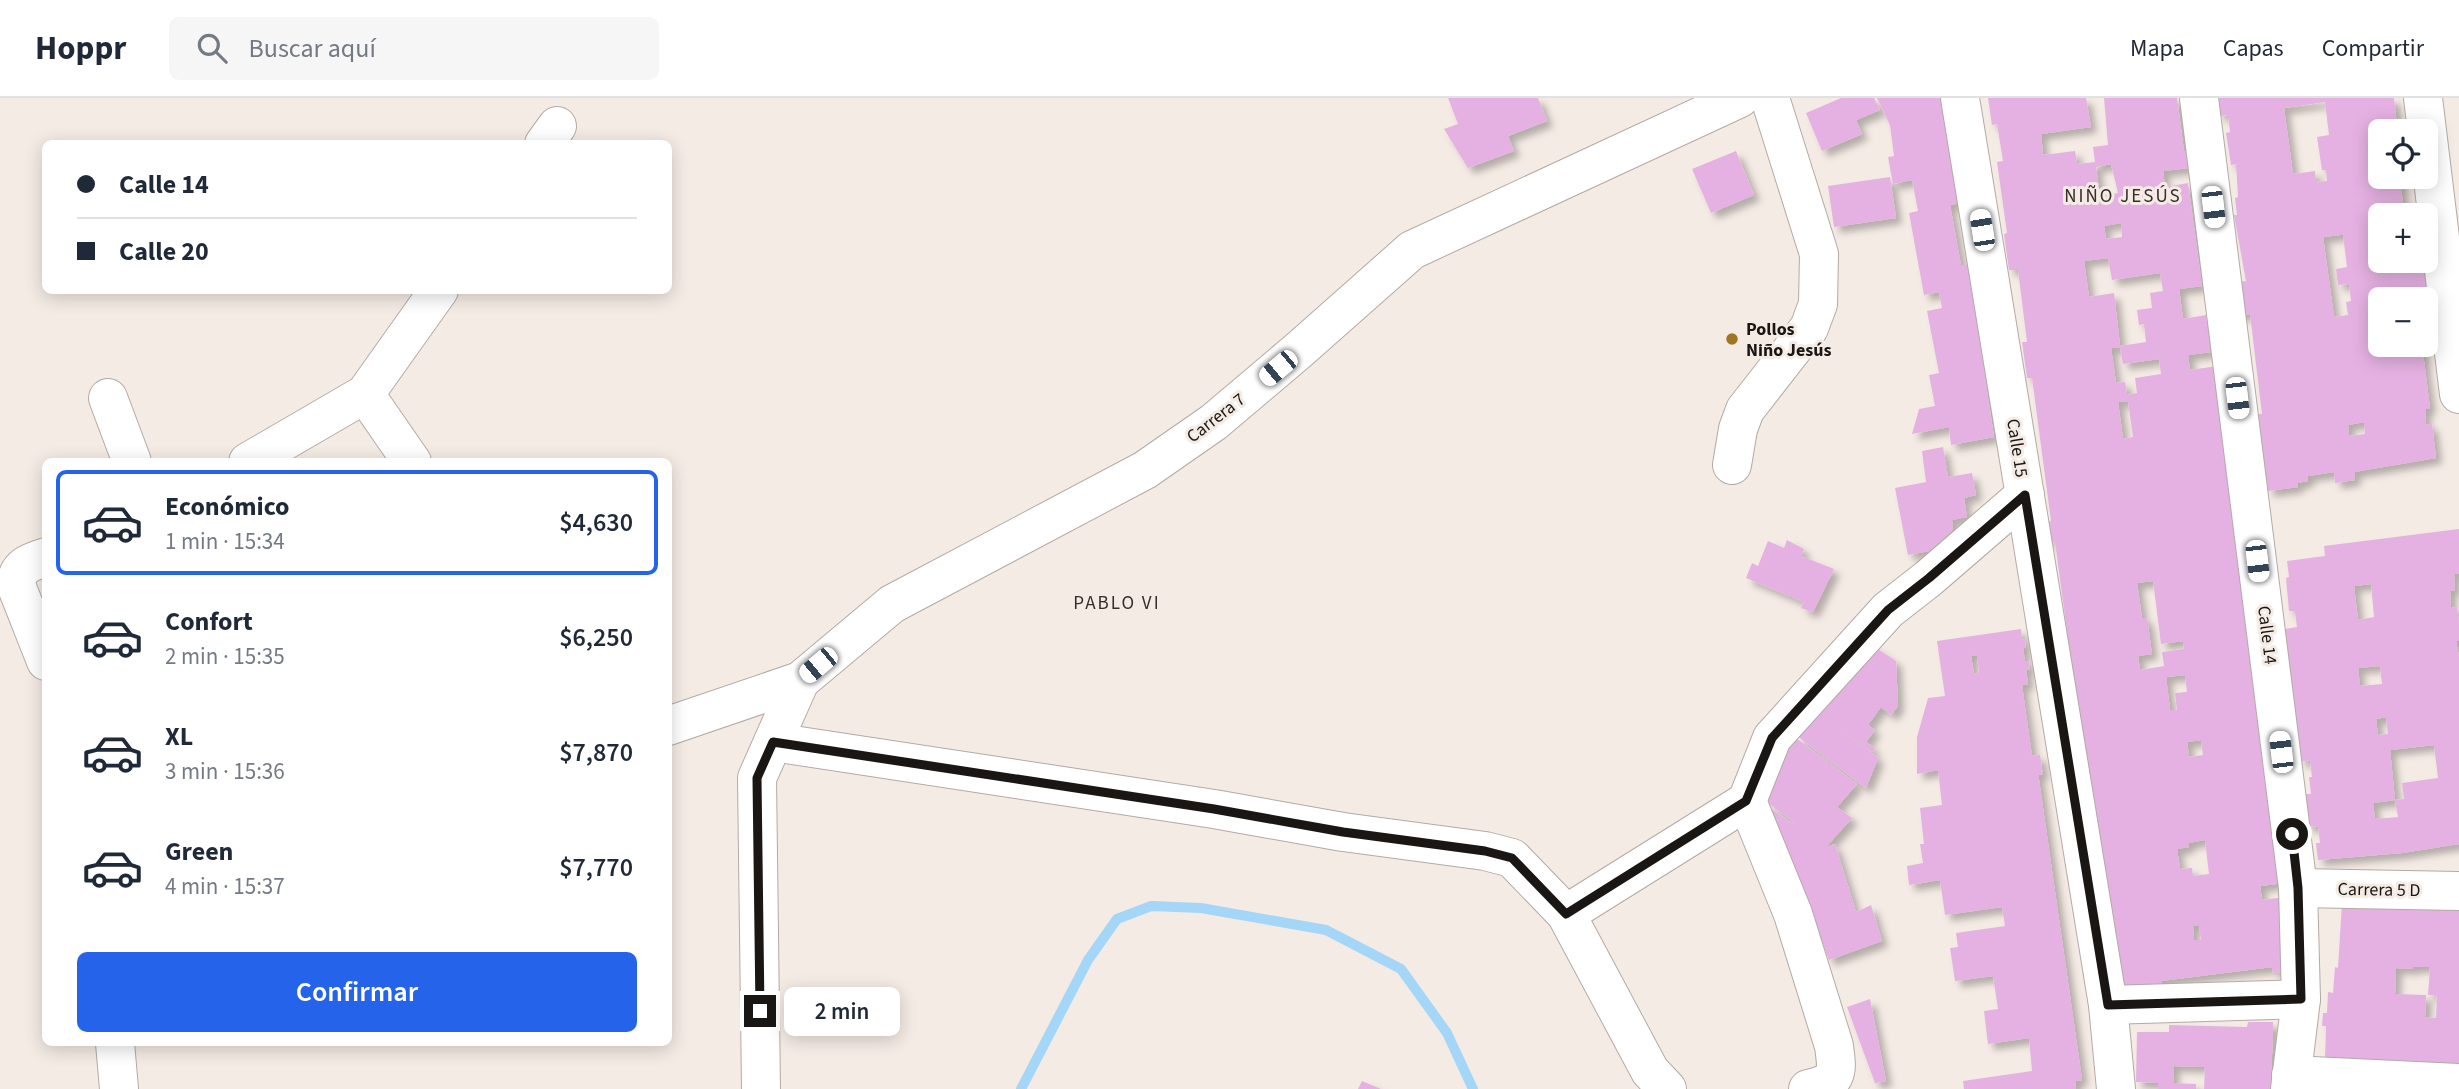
<!DOCTYPE html>
<html lang="es">
<meta charset="utf-8">
<style>
:root{--surface:#fff;--page:#f6f6f7;--text:#1f2937;--muted:#747a83;--line:#e0e1e3;--accent:#2563eb}
body{margin:0;font-family:"Source Sans 3",sans-serif;background:var(--page);color:var(--text);height:100vh;display:flex;flex-direction:column;font-size:26px;white-space:nowrap}
*{box-sizing:border-box;margin:0}
p{font-size:23px;color:var(--muted)}
.icon{flex:none;width:38px;height:38px;fill:none;stroke:currentColor;stroke-width:2;stroke-linecap:round;stroke-linejoin:round}
.map{position:relative;flex:1;overflow:hidden}
.drawer{position:absolute;left:42px;top:360px;width:630px;height:588px;display:flex;flex-direction:column;background:var(--surface);border-radius:10px;box-shadow:0 4px 18px #0003}
.drawer>*{flex:none}
.top-card{position:absolute;left:42px;top:42px;width:630px;height:154px;border-radius:10px;box-shadow:0 4px 18px #0003;display:grid;align-content:center;height:154px;padding:0 35px;background:var(--surface)}
.controls{position:absolute;left:2368px;top:21px;display:grid;gap:14px}
.controls a{display:grid;place-items:center;width:70px;height:70px;border-radius:10px;background:var(--surface);box-shadow:0 4px 18px #0003;font-size:35px}
.end{position:absolute;width:32px;height:32px;margin:-16px;border:9px solid #191614;background:#fff;box-shadow:0 0 0 4px #fff}
.from{border-radius:50%}
.bubble{position:absolute;height:49px;border-radius:10px;background:var(--surface);box-shadow:0 4px 18px #0003;font-size:23px;font-weight:600;line-height:49px;text-align:center}
.car{position:absolute;width:21px;height:42px;margin:-21px -10px;border-radius:9px;box-shadow:0 0 5px 2px #0007;background:linear-gradient(#fff 24%,#345 0 40%,#fff 0 76%,#345 0 86%,#fff 0)}
.top-card b{display:flex;align-items:center;gap:24px;height:66px;font-size:26px}
.top-card b+b{border-top:2px solid var(--line)}
.top-card i{width:18px;height:18px;background:var(--text)}
ul{padding:12px 0 0;list-style:none}
li{display:flex;align-items:center;gap:21px;height:105px;margin:0 14px 10px;padding:0 21px;border:4px solid transparent;border-radius:10px}
li div{flex:1}
li b{display:block;font-size:26px}
li em{font-style:normal;font-weight:600}
li.selected{border-color:var(--accent)}
li>.icon{width:63px;height:63px;stroke-width:1.5}
.action{display:flex;gap:14px;margin-top:auto;padding:14px 35px}
.action a{flex:1;height:80px;border-radius:10px;background:var(--accent);color:#fff;font-size:28px;font-weight:600;line-height:80px;text-align:center}
header{display:flex;align-items:center;gap:42px;box-sizing:border-box;height:98px;padding:0 35px;background:var(--surface);border-bottom:2px solid var(--line)}
header strong{font-size:33px}
nav{display:flex;gap:38px;margin-inline-start:auto;font-size:24px}
.search{width:490px;height:63px;background:var(--page);display:flex;align-items:center;gap:18px;box-sizing:border-box;padding:0 24px;border-radius:10px;color:var(--muted);font-size:26px}
.map>svg:first-child{display:block}
.lines{fill:none;stroke-linecap:round;stroke-linejoin:round}
.stream{stroke:#a4d6f8;stroke-width:10}
.building{fill:#e5b1e2;fill-rule:evenodd;filter:url(#shadow)}
.minor-casing{stroke:#b4aaa5;stroke-width:40}
.minor{stroke:#fff;stroke-width:38}
.route{stroke:#191614;stroke-width:9}
.poi-dot{fill:#9d7623;stroke:#f5ebe5;stroke-width:2.5}
.labels{text-anchor:middle;dominant-baseline:central;stroke-width:6;stroke-linejoin:round;paint-order:stroke}
.poi-label{font-size:18px;font-weight:bold;fill:#191614;stroke:#f5ebe5;text-anchor:start}
.street-label{font-size:18px;fill:#191614;stroke:#f5ebe5}
.neighbourhood-label{font-size:19px;letter-spacing:2px;fill:#362e2a;stroke:#f5ebe5}
</style>
<header>
<strong>Hoppr</strong>
<div class="search"><svg class="icon" aria-label="search" viewBox="0 0 24 24"><circle cx="10" cy="10" r="6"/><path d="M15 15l6 6"/></svg>Buscar aquí</div>
<nav><a>Mapa</a><a>Capas</a><a>Compartir</a></nav>
</header>
<div class="map">
<svg width="2459" height="991" viewBox="0 0 2459 991">
<defs>
<filter id="shadow"><feDropShadow dx="6" dy="6" stdDeviation="3.5" flood-color="#0004"/></filter>
</defs>
<rect width="100%" height="100%" fill="#f5ebe5"/>
<g class="lines">
<!-- stream -->
<polyline class="stream" points="1021,991 1088,862 1117,821 1151,808 1201,810 1326,832 1401,871 1447,935 1473,991"/>
</g>
<!-- building -->
<g class="building">
<polygon points="1448,0 1538,0 1547,23 1508,38 1514,53 1468,70 1444,31 1458,26"/>
<polygon points="1841,0 1874,0 1880,12 1856,22 1862,36 1822,53 1806,15"/>
<polygon points="1877,0 1945,0 1961,105 1950,107 1961,167 1968,167 1994,339 1951,347 1949,329 1912,336 1919,311 1935,308 1929,277 1939,275 1927,213 1942,210 1939,194 1924,197 1909,115 1918,113 1912,82 1893,86 1888,59 1894,58 1890,27"/>
<path d="M1988 0H2086L2091 29 2041 36 2043 57 2075 53 2077 66 2095 64 2093 49 2108 47 2104 0H2177L2184 54 2187 53 2189 70 2163 73 2165 89 2188 85 2202 188 2179 191 2183 221 2206 217 2211 254 2188 257 2190 272 2224 267 2284 785 2260 788 2262 802 2285 799 2295 872 2273 875 2272 869 2161 883 2162 889 2140 892 2139 887 2115 890 2055 444 2048 445 2045 424 2051 423 2032 280H2027L2022 244H2027L2018 172H2009L2004 136 2007 135 1997 64 2003 63 1997 26 1992 27ZM2111 66 2118 95 2100 98 2096 69ZM2121 125 2122 139 2106 141 2104 128ZM2108 160 2112 182 2160 175 2163 193 2150 195 2152 210 2137 212 2139 227 2144 226 2146 244 2120 248 2114 195 2089 199 2084 163ZM2120 249 2123 266 2159 261 2161 276 2135 280 2137 295 2127 297 2125 284 2116 285 2111 250ZM2128 303 2133 339 2123 341 2118 304ZM2153 483 2161 546 2183 543 2184 551 2162 554 2164 568 2140 572 2138 558 2152 556 2147 520H2142L2137 485ZM2185 577 2187 594 2175 595 2177 612H2170L2166 579ZM2201 642 2203 657 2189 659 2187 644ZM2205 742 2209 776 2193 778 2192 770 2180 771 2177 751 2189 749 2188 745ZM2193 828H2199L2201 842H2194Z"/>
<path d="M2214 0H2394L2397 28 2394 29V33H2380V79H2400L2404 117H2380V163H2426L2438 225 2426 226V201H2380V247H2422L2430 311H2425L2426 327 2432 326 2436 360 2354 374 2355 382 2335 385 2334 374 2308 378V383L2297 385 2298 389 2268 393 2265 372 2256 373 2254 350 2262 349 2258 316H2262L2250 216 2236 218 2232 185 2246 183 2234 117H2237L2235 100 2238 99 2236 66 2231 67 2226 35 2230 34 2228 17 2220 18ZM2325 4 2329 37 2317 39 2322 72H2326L2327 83 2316 84 2315 73 2293 76 2284 10ZM2340 137H2343L2347 169 2336 171 2338 187 2349 186 2351 203 2346 204 2348 217 2334 219 2323 139ZM2364 324 2365 336 2349 338 2348 327Z"/>
<polygon points="1736,53 1754,97 1711,115 1692,71"/>
<polygon points="1890,79 1896,120 1834,129 1828,88"/>
<polygon points="1943,349 1948,379 1972,375 1976,397 1964,400 1967,419 1952,422 1953,432 1929,453 1908,457 1895,390 1926,384 1922,353"/>
<path d="M2459 431V475L2454 476 2455 492 2450 493 2451 510 2457 509 2459 526V543H2456L2459 559V746L2402 755 2318 762 2316 745H2320L2318 728 2307 729 2304 696H2311L2309 679H2312L2310 662 2300 664 2285 531 2297 529 2295 513H2289L2286 480 2289 479 2287 463 2325 458 2324 448ZM2371 486 2374 519 2358 522 2354 488ZM2380 568 2382 586 2360 588 2358 570ZM2386 619 2388 636 2378 637 2376 621ZM2434 647 2438 680 2402 685 2404 701 2395 702 2390 652ZM2395 702 2398 719 2375 721 2373 705Z"/>
<polygon points="1787,442 1804,451 1801,458 1834,471 1813,514 1801,510 1804,504 1746,480 1752,465 1758,468 1768,443 1784,450"/>
<path d="M2021 531 2022 542 2025 541 2026 550H2023L2025 564 2029 563 2030 571 2026 572 2028 586 2022 587 2024 602 2032 658 2040 657 2042 671 2043 676 2038 677 2039 682 2082 982 2075 983 2076 991H1964L1963 983 2032 973 2029 940 1988 946 1984 913 1998 911 1993 878 1955 883 1950 850 1958 849 1956 835 2005 828 2002 809 1945 817 1940 782 1909 787 1907 768 1923 765 1920 746H1924L1920 710 1942 707 1938 672 1917 676V639L1928 600 1945 598 1937 543ZM1977 557 1979 575 1974 576 1971 558Z"/>
<polygon points="1870,546 1896,563 1898,608 1891,617 1881,609 1868,627 1875,632 1866,644 1875,650 1872,654 1830,624 1878,660 1866,690 1797,638"/>
<polygon points="1796,640 1857,686 1837,709 1852,720 1826,749 1835,746 1856,814 1871,807 1882,843 1829,862 1769,709 1791,725 1794,724 1768,705 1760,685"/>
<path d="M2342 805 2459 809V965L2325 961 2326 928H2322L2323 915H2327L2328 894 2333 895 2335 869 2338 870ZM2413 869H2430L2428 897H2437L2436 920 2425 919 2426 897 2395 896 2396 870 2413 871Z"/>
<polygon points="1870,901 1886,983 1875,985 1847,909"/>
<polygon points="2248,924 2273,924 2271,991 2204,991 2205,969 2174,968 2173,985 2196,986 2196,991 2158,991 2158,985 2136,984 2137,934 2169,934 2169,927 2247,929"/>
<polygon points="1362,983 1381,991 1358,991"/>
</g>
<g class="lines">
<!-- minor casing -->
<g class="minor-casing">
<g id="minor">
<polyline points="1960,0 2108,907 2116,991"/>
<polyline points="2199,0 2298,790 2301,901 2290,991"/>
<polyline points="2423,0 2459,296"/>
<polyline points="544,46 557,28"/>
<polyline points="365,296 412,364"/>
<polyline points="108,300 132,364"/>
<polyline points="248,364 365,296 439,192"/>
<polyline points="1732,367 1738,331 1745,312 1809,230 1818,206 1819,156 1770,0"/>
<path d="M46 459C30 464 17 468 16 487L46 563"/>
<polyline points="668,628 800,583 892,506 1145,372 1214,324 1299,252 1412,152 1740,0"/>
<polyline points="773,644 1214,711 1343,734 1485,753 1512,760 1566,816 1650,973 1667,991"/>
<path d="M1747 703 1793 816 1834 948C1838 977 1838 984 1808 991"/>
<polyline points="2298,790 2459,793"/>
<polyline points="1566,816 1747,703 1772,640 1888,512 1929,480 2025,397"/>
<polyline points="2108,907 2301,901"/>
<polyline points="115,945 119,991"/>
<polyline points="2291,977 2459,985"/>
<polyline points="761,991 757,680 800,583"/>
</g>
</g>
<!-- minor -->
<use href="#minor" class="minor"/>
</g>
<g class="lines">
<!-- route -->
<polyline class="route" points="760,913 757,680 773,644 1214,711 1343,734 1485,753 1512,760 1566,816 1746,703 1772,640 1888,512 1929,480 2025,397 2108,907 2301,901 2298,790 2292,736"/>
</g>
<!-- markers -->
<circle class="poi-dot" cx="1732" cy="241" r="7"/>
<g class="labels">
<!-- poi labels -->
<g class="poi-label">
<text x="1746" y="231">Pollos<tspan x="1746" dy="21">Niño Jesús</tspan></text>
</g>
<!-- street labels -->
<g class="street-label">
<text transform="translate(1216 320) rotate(-38)">Carrera 7</text>
<text transform="translate(2017 350) rotate(81)">Calle 15</text>
<text transform="translate(2267 537) rotate(83)">Calle 14</text>
<text transform="translate(2379 792) rotate(1)">Carrera 5 D</text>
</g>
<!-- neighbourhood labels -->
<g class="neighbourhood-label">
<text x="2123" y="98">NIÑO JESÚS</text>
<text x="1117" y="505">PABLO VI</text>
</g>
</g>
</svg>
<div class="controls">
<a><svg class="icon" aria-label="locate" viewBox="0 0 24 24"><circle cx="12" cy="12" r="6"/><path d="M12 2v4M12 18v4M2 12h4M18 12h4"/></svg></a>
<a>+</a>
<a>−</a>
</div>
<i class="end from" style="left:2292px;top:736px"></i>
<i class="end" style="left:760px;top:913px"></i>
<div class="bubble" style="left:784px;top:889px;width:116px">2 min</div>
<i class="car" style="left:2213px;top:109px;rotate:173deg"></i>
<i class="car" style="left:1982px;top:132px;rotate:351deg"></i>
<i class="car" style="left:1278px;top:270px;rotate:230deg"></i>
<i class="car" style="left:2237px;top:300px;rotate:173deg"></i>
<i class="car" style="left:2257px;top:463px;rotate:173deg"></i>
<i class="car" style="left:818px;top:567px;rotate:230deg"></i>
<i class="car" style="left:2281px;top:654px;rotate:353deg"></i>
<div class="top-card">
<b><i class="from"></i>Calle 14</b>
<b><i></i>Calle 20</b>
</div>
<section class="drawer">
<ul>
<li class="selected"><svg class="icon" aria-label="car" viewBox="0 0 24 24"><path d="M5 17H2v-5l4-1 3-4h7l3 4 3 1v5h-3M9 17h6M6 11h13"/><circle cx="7" cy="17" r="2"/><circle cx="17" cy="17" r="2"/></svg><div><b>Económico</b><p>1 min · 15:34</p></div><em>$4,630</em></li>
<li><svg class="icon" aria-label="car" viewBox="0 0 24 24"><path d="M5 17H2v-5l4-1 3-4h7l3 4 3 1v5h-3M9 17h6M6 11h13"/><circle cx="7" cy="17" r="2"/><circle cx="17" cy="17" r="2"/></svg><div><b>Confort</b><p>2 min · 15:35</p></div><em>$6,250</em></li>
<li><svg class="icon" aria-label="car" viewBox="0 0 24 24"><path d="M5 17H2v-5l4-1 3-4h7l3 4 3 1v5h-3M9 17h6M6 11h13"/><circle cx="7" cy="17" r="2"/><circle cx="17" cy="17" r="2"/></svg><div><b>XL</b><p>3 min · 15:36</p></div><em>$7,870</em></li>
<li><svg class="icon" aria-label="car" viewBox="0 0 24 24"><path d="M5 17H2v-5l4-1 3-4h7l3 4 3 1v5h-3M9 17h6M6 11h13"/><circle cx="7" cy="17" r="2"/><circle cx="17" cy="17" r="2"/></svg><div><b>Green</b><p>4 min · 15:37</p></div><em>$7,770</em></li>
</ul>
<div class="action"><a>Confirmar</a></div>
</section>
</div>
